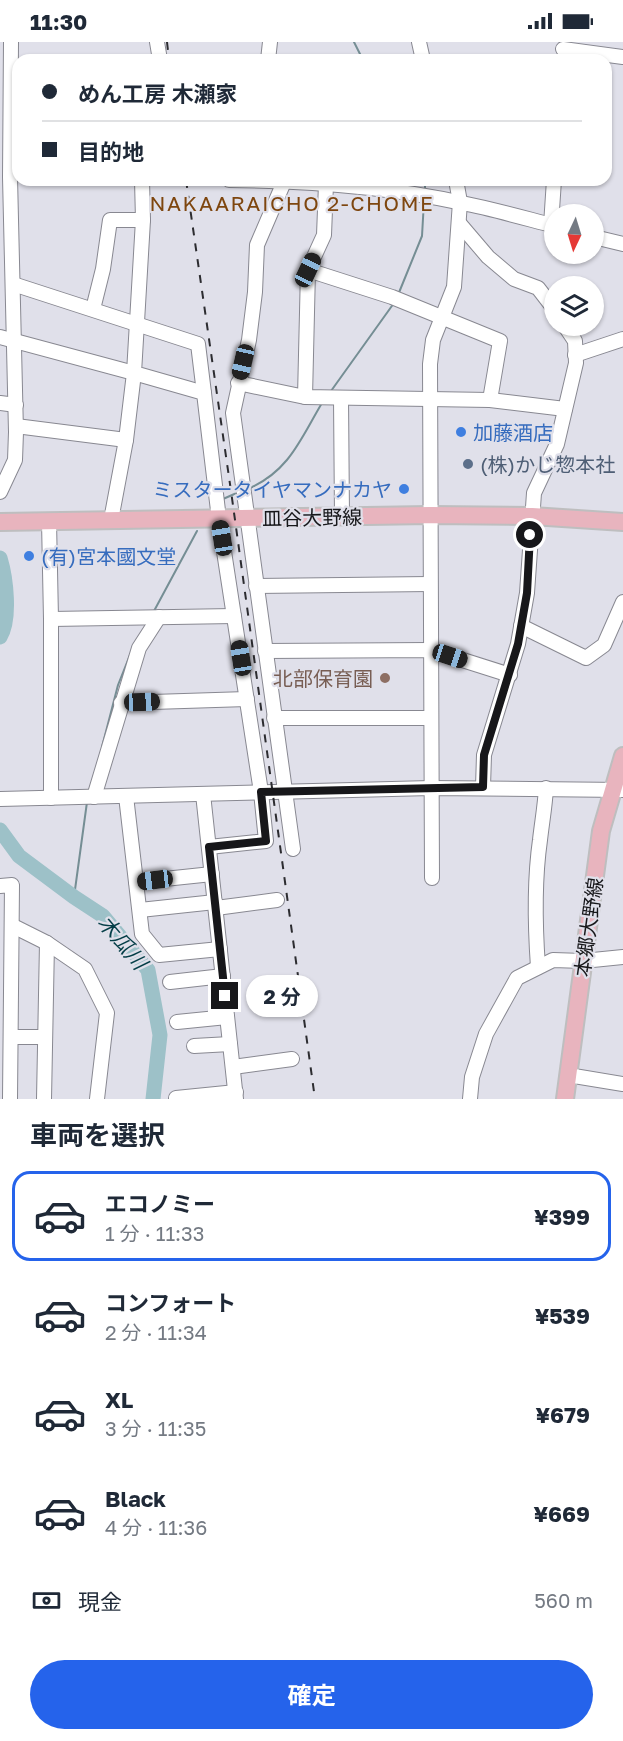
<!DOCTYPE html>
<html lang="ja">
<meta charset="utf-8">
<style>
:root{--surface:#fff;--page:#f6f6f7;--text:#1f2937;--muted:#747a83;--line:#e0e1e3;--accent:#2563eb}
body{margin:0;font-family:"Golos Text","Noto Sans JP",sans-serif;background:var(--page);color:var(--text);height:100vh;display:flex;flex-direction:column;font-size:22px;white-space:nowrap}
*{box-sizing:border-box;margin:0}
p{font-size:20px;color:var(--muted)}
.icon{flex:none;width:33px;height:33px;fill:none;stroke:currentColor;stroke-width:2;stroke-linecap:round;stroke-linejoin:round}
.map{position:relative;height:1057px;overflow:hidden}
.sheet{display:flex;flex-direction:column;background:var(--surface);flex:1}
.sheet>*{flex:none}
.guide{position:absolute;left:12px;top:12px;width:600px;height:132px;border-radius:18px;box-shadow:0 2px 4px #0004;display:grid;align-content:center;height:132px;padding:0 30px;background:var(--surface)}
.needle{width:39px;rotate:184deg}
.fabs{position:absolute;left:544px;top:162px;display:grid;gap:12px}
.fabs a{display:grid;place-items:center;width:60px;height:60px;border-radius:50%;background:var(--surface);box-shadow:0 2px 4px #0004;font-size:30px}
.end{position:absolute;width:27px;height:27px;margin:-14px;border:8px solid #17171a;background:#fff;box-shadow:0 0 0 3px #fff}
.from{border-radius:50%}
.bubble{position:absolute;height:42px;border-radius:21px;background:var(--surface);box-shadow:0 2px 4px #0004;font-size:20px;font-weight:700;line-height:42px;text-align:center}
.car{position:absolute;width:18px;height:36px;margin:-18px -9px;border-radius:8px;box-shadow:0 0 4px 2px #0007;background:linear-gradient(#222 24%,#8ab4d8 0 40%,#222 0 76%,#8ab4d8 0 86%,#222 0)}
.guide b{display:flex;align-items:center;gap:21px;height:57px;font-size:22px}
.guide b+b{border-top:2px solid var(--line)}
.guide i{width:15px;height:15px;background:var(--text)}
ul{padding:0;list-style:none}
li{display:flex;align-items:center;gap:18px;height:90px;margin:0 12px 9px;padding:0 18px;border:3px solid transparent;border-radius:18px}
li div{flex:1}
li b{display:block;font-size:22px}
li em{font-style:normal;font-weight:700}
li.active{border-color:var(--accent)}
li>.icon{width:54px;height:54px;stroke-width:1.5}
h2{padding:0 30px;font-size:27px;line-height:72px}
.pay{display:flex;align-items:center;gap:15px;height:66px;padding:0 30px;font-size:22px}
.pay p{margin-inline-start:auto}
.cta{display:flex;gap:12px;margin-top:auto;padding:12px 30px}
.cta a{flex:1;height:69px;border-radius:36px;background:var(--accent);color:#fff;font-size:24px;font-weight:700;line-height:69px;text-align:center}
.status{display:flex;justify-content:space-between;align-items:center;height:42px;padding:0 30px;background:var(--surface);direction:ltr}
.status svg{height:16px;fill:currentColor}
.map>svg:first-child{display:block}
.lines{fill:none;stroke-linecap:round;stroke-linejoin:round}
.stream{stroke:#758e94;stroke-width:2}
.river{stroke:#9dc1c8;stroke-width:15}
.minor-casing{stroke:#888891;stroke-width:16}
.major-casing{stroke:#bebebf;stroke-width:20}
.minor{stroke:#fff;stroke-width:14}
.major{stroke:#e8b4be;stroke-width:16}
.rail{stroke:#2c2c30;stroke-width:2;stroke-dasharray:8 8;stroke-linecap:butt}
.route{stroke:#17171a;stroke-width:8}
.shop-dot{fill:#3f7fe0;stroke:#e0e0ea;stroke-width:2}
.service-dot{fill:#5c6f8a;stroke:#e0e0ea;stroke-width:2}
.education-dot{fill:#8d6e63;stroke:#e0e0ea;stroke-width:2}
.labels{text-anchor:middle;dominant-baseline:central;stroke-width:4.5;stroke-linejoin:round;paint-order:stroke}
.shop-label{font-size:20px;fill:#366cbe;stroke:#e0e0ea;text-anchor:start}
.service-label{font-size:20px;fill:#4e5e75;stroke:#e0e0ea;text-anchor:start}
.street-label{font-size:20px;fill:#17171a;stroke:#e0e0ea}
.education-label{font-size:20px;fill:#785e54;stroke:#e0e0ea;text-anchor:end}
.neighbourhood-label{font-size:21px;letter-spacing:1.5px;fill:#7e460f;stroke:#e0e0ea}
.water-label{font-size:21px;font-style:italic;fill:#043e47;stroke:#e0e0ea}
</style>
<div class="status"><b>11:30</b><svg viewBox="0 0 49 12"><path d="M0 12V9h3v3zM5 12V6h3v6zM10 12V3h3v9zM15 12V0h3v12zM26 1h20v11H26zM47 4h2v5h-2z"/></svg></div>
<div class="map">
<svg width="623" height="1057" viewBox="0 0 623 1057">
<rect width="100%" height="100%" fill="#e0e0ea"/>
<g class="lines">
<!-- stream -->
<g class="stream">
<polyline points="354,0 363,18"/>
<polyline points="425,138 425,147"/>
<polyline points="398,253 422,194 424,159"/>
<polyline points="331,349 394,261"/>
<path d="M250 446C290 428 301 396 322 361"/>
<polyline points="223,457 239,450"/>
<polyline points="154,569 197,489"/>
<polyline points="102,705 118,643 130,613"/>
<polyline points="74,855 87,760"/>
</g>
<!-- river -->
<g class="river">
<path d="M0 516C6 536 11 577 0 595"/>
<polyline points="0,788 19,814 74,855 103,874 148,928 160,993 153,1057"/>
</g>
<!-- minor casing -->
<g class="minor-casing">
<g id="minor">
<polyline points="157,0 160,18"/>
<polyline points="419,0 423,18"/>
<polyline points="563,7 623,15"/>
<polyline points="268,18 270,0"/>
<polyline points="142,138 143,178 134,331 204,351 219,477 261,750 266,799 209,805"/>
<path d="M229 138C307 139 386 144 462 161 493 167 524 176 555 184"/>
<polyline points="284,140 257,203 255,250 249,298 233,371 293,807"/>
<polyline points="459,181 488,215 514,237 538,246 555,268"/>
<polyline points="551,183 554,138"/>
<polyline points="594,195 623,202"/>
<polyline points="308,228 392,255 500,299 490,358"/>
<polyline points="13,242 198,302 204,351"/>
<polyline points="93,267 103,227 110,178 143,178"/>
<polyline points="0,295 134,331 126,398 111,478"/>
<polyline points="575,313 623,297"/>
<polyline points="238,341 305,355 490,358 565,367"/>
<polyline points="305,355 308,228 324,193 326,142"/>
<polyline points="341,356 342,475"/>
<polyline points="0,361 16,363"/>
<polyline points="16,384 126,398"/>
<polyline points="0,450 15,418 16,390 10,135 11,0"/>
<polyline points="49,479 51,577 51,756"/>
<polyline points="256,544 430,542"/>
<polyline points="51,577 234,574"/>
<polyline points="521,584 586,616 604,603 623,560"/>
<polyline points="265,609 431,608 510,633"/>
<polyline points="121,661 247,657"/>
<polyline points="274,676 431,676"/>
<polyline points="483,745 484,713 518,602 527,551 534,451 557,402 576,321 575,299 565,284"/>
<polyline points="203,752 236,1057"/>
<polyline points="126,754 142,892 159,913 220,907"/>
<polyline points="94,755 139,606 159,575"/>
<polyline points="0,757 431,746 623,748"/>
<polyline points="432,836 430,322 433,298 454,245 460,160 456,138"/>
<polyline points="136,840 212,832"/>
<polyline points="0,844 12,843 10,1057"/>
<polyline points="216,866 277,858"/>
<polyline points="140,868 215,860"/>
<polyline points="13,884 47,901 85,927 107,971 97,1057"/>
<path d="M538 925C535 883 534 840 540 798 542 780 545 764 546 746"/>
<polyline points="170,940 223,934"/>
<polyline points="177,980 227,975"/>
<polyline points="11,995 44,995"/>
<polyline points="194,1004 230,1002"/>
<polyline points="233,1025 292,1017"/>
<polyline points="568,1033 623,1042"/>
<polyline points="176,1056 236,1050"/>
<polyline points="44,1057 47,901"/>
<polyline points="470,1057 472,1035 486,992 517,936 553,918 583,919 623,915"/>
</g>
</g>
<!-- major casing -->
<g class="major-casing">
<g id="major">
<polyline points="0,480 430,473 532,474 623,480"/>
<polyline points="565,1057 601,789 623,714"/>
</g>
</g>
<!-- minor -->
<use href="#minor" class="minor"/>
<!-- major -->
<use href="#major" class="major"/>
<!-- rail -->
<g class="rail">
<polyline points="167,0 169,18"/>
<polyline points="186,138 231,449 315,1057"/>
</g>
</g>
<g class="lines">
<!-- route -->
<polyline class="route" points="225,954 209,805 266,799 261,750 483,745 484,713 518,602 527,551 530,493"/>
</g>
<!-- markers -->
<g class="shop-dot">
<circle cx="461" cy="390" r="6"/>
<circle cx="404" cy="447" r="6"/>
<circle cx="29" cy="514" r="6"/>
</g>
<circle class="service-dot" cx="468" cy="422" r="6"/>
<circle class="education-dot" cx="385" cy="636" r="6"/>
<g class="labels">
<!-- shop labels -->
<g class="shop-label">
<text x="473" y="390">加藤酒店</text>
<text x="392" y="447" text-anchor="end">ミスタータイヤマンナカヤ</text>
<text x="41" y="514">(有)宮本國文堂</text>
</g>
<!-- service labels -->
<g class="service-label">
<text x="480" y="422">(株)かじ惣本社</text>
</g>
<!-- street labels -->
<g class="street-label">
<text transform="translate(312 475) rotate(-1)">皿谷大野線</text>
<text transform="translate(588 885) rotate(-82)">本郷大野線</text>
</g>
<!-- education labels -->
<g class="education-label">
<text x="373" y="636">北部保育園</text>
</g>
<!-- neighbourhood labels -->
<g class="neighbourhood-label">
<text x="292" y="161">NAKAARAICHO 2-CHOME</text>
</g>
<!-- water labels -->
<g class="water-label">
<text transform="translate(123 900) rotate(50)">木瓜川</text>
</g>
</g>
</svg>
<div class="fabs">
<a><svg class="needle" viewBox="-14 -14 28 28"><path d="M0-13l5 13h-10z" fill="#e53935"/><path d="M0 13l5-13h-10z" fill="#747a83"/></svg></a>
<a><svg class="icon" aria-label="layers" viewBox="0 0 24 24"><path d="M12 4l9 5-9 5-9-5zM3 14l9 5 9-5"/></svg></a>
</div>
<i class="end from" style="left:530px;top:493px"></i>
<i class="end" style="left:225px;top:954px"></i>
<div class="bubble" style="left:246px;top:933px;width:72px">2 分</div>
<i class="car" style="left:308px;top:228px;rotate:25deg"></i>
<i class="car" style="left:243px;top:320px;rotate:193deg"></i>
<i class="car" style="left:222px;top:496px;rotate:351deg"></i>
<i class="car" style="left:450px;top:614px;rotate:108deg"></i>
<i class="car" style="left:241px;top:616px;rotate:351deg"></i>
<i class="car" style="left:142px;top:660px;rotate:88deg"></i>
<i class="car" style="left:155px;top:838px;rotate:263deg"></i>
<div class="guide">
<b><i class="from"></i>めん工房 木瀬家</b>
<b><i></i>目的地</b>
</div>
</div>
<section class="sheet">
<h2>車両を選択</h2>
<ul>
<li class="active"><svg class="icon" aria-label="car" viewBox="0 0 24 24"><path d="M5 17H2v-5l4-1 3-4h7l3 4 3 1v5h-3M9 17h6M6 11h13"/><circle cx="7" cy="17" r="2"/><circle cx="17" cy="17" r="2"/></svg><div><b>エコノミー</b><p>1 分 · 11:33</p></div><em>¥399</em></li>
<li><svg class="icon" aria-label="car" viewBox="0 0 24 24"><path d="M5 17H2v-5l4-1 3-4h7l3 4 3 1v5h-3M9 17h6M6 11h13"/><circle cx="7" cy="17" r="2"/><circle cx="17" cy="17" r="2"/></svg><div><b>コンフォート</b><p>2 分 · 11:34</p></div><em>¥539</em></li>
<li><svg class="icon" aria-label="car" viewBox="0 0 24 24"><path d="M5 17H2v-5l4-1 3-4h7l3 4 3 1v5h-3M9 17h6M6 11h13"/><circle cx="7" cy="17" r="2"/><circle cx="17" cy="17" r="2"/></svg><div><b>XL</b><p>3 分 · 11:35</p></div><em>¥679</em></li>
<li><svg class="icon" aria-label="car" viewBox="0 0 24 24"><path d="M5 17H2v-5l4-1 3-4h7l3 4 3 1v5h-3M9 17h6M6 11h13"/><circle cx="7" cy="17" r="2"/><circle cx="17" cy="17" r="2"/></svg><div><b>Black</b><p>4 分 · 11:36</p></div><em>¥669</em></li>
</ul>
<div class="pay"><svg class="icon" aria-label="cash" viewBox="0 0 24 24"><path d="M3 7h18v10H3z"/><circle cx="12" cy="12" r="2"/></svg>現金<p>560 m</p></div>
<div class="cta"><a>確定</a></div>
</section>
